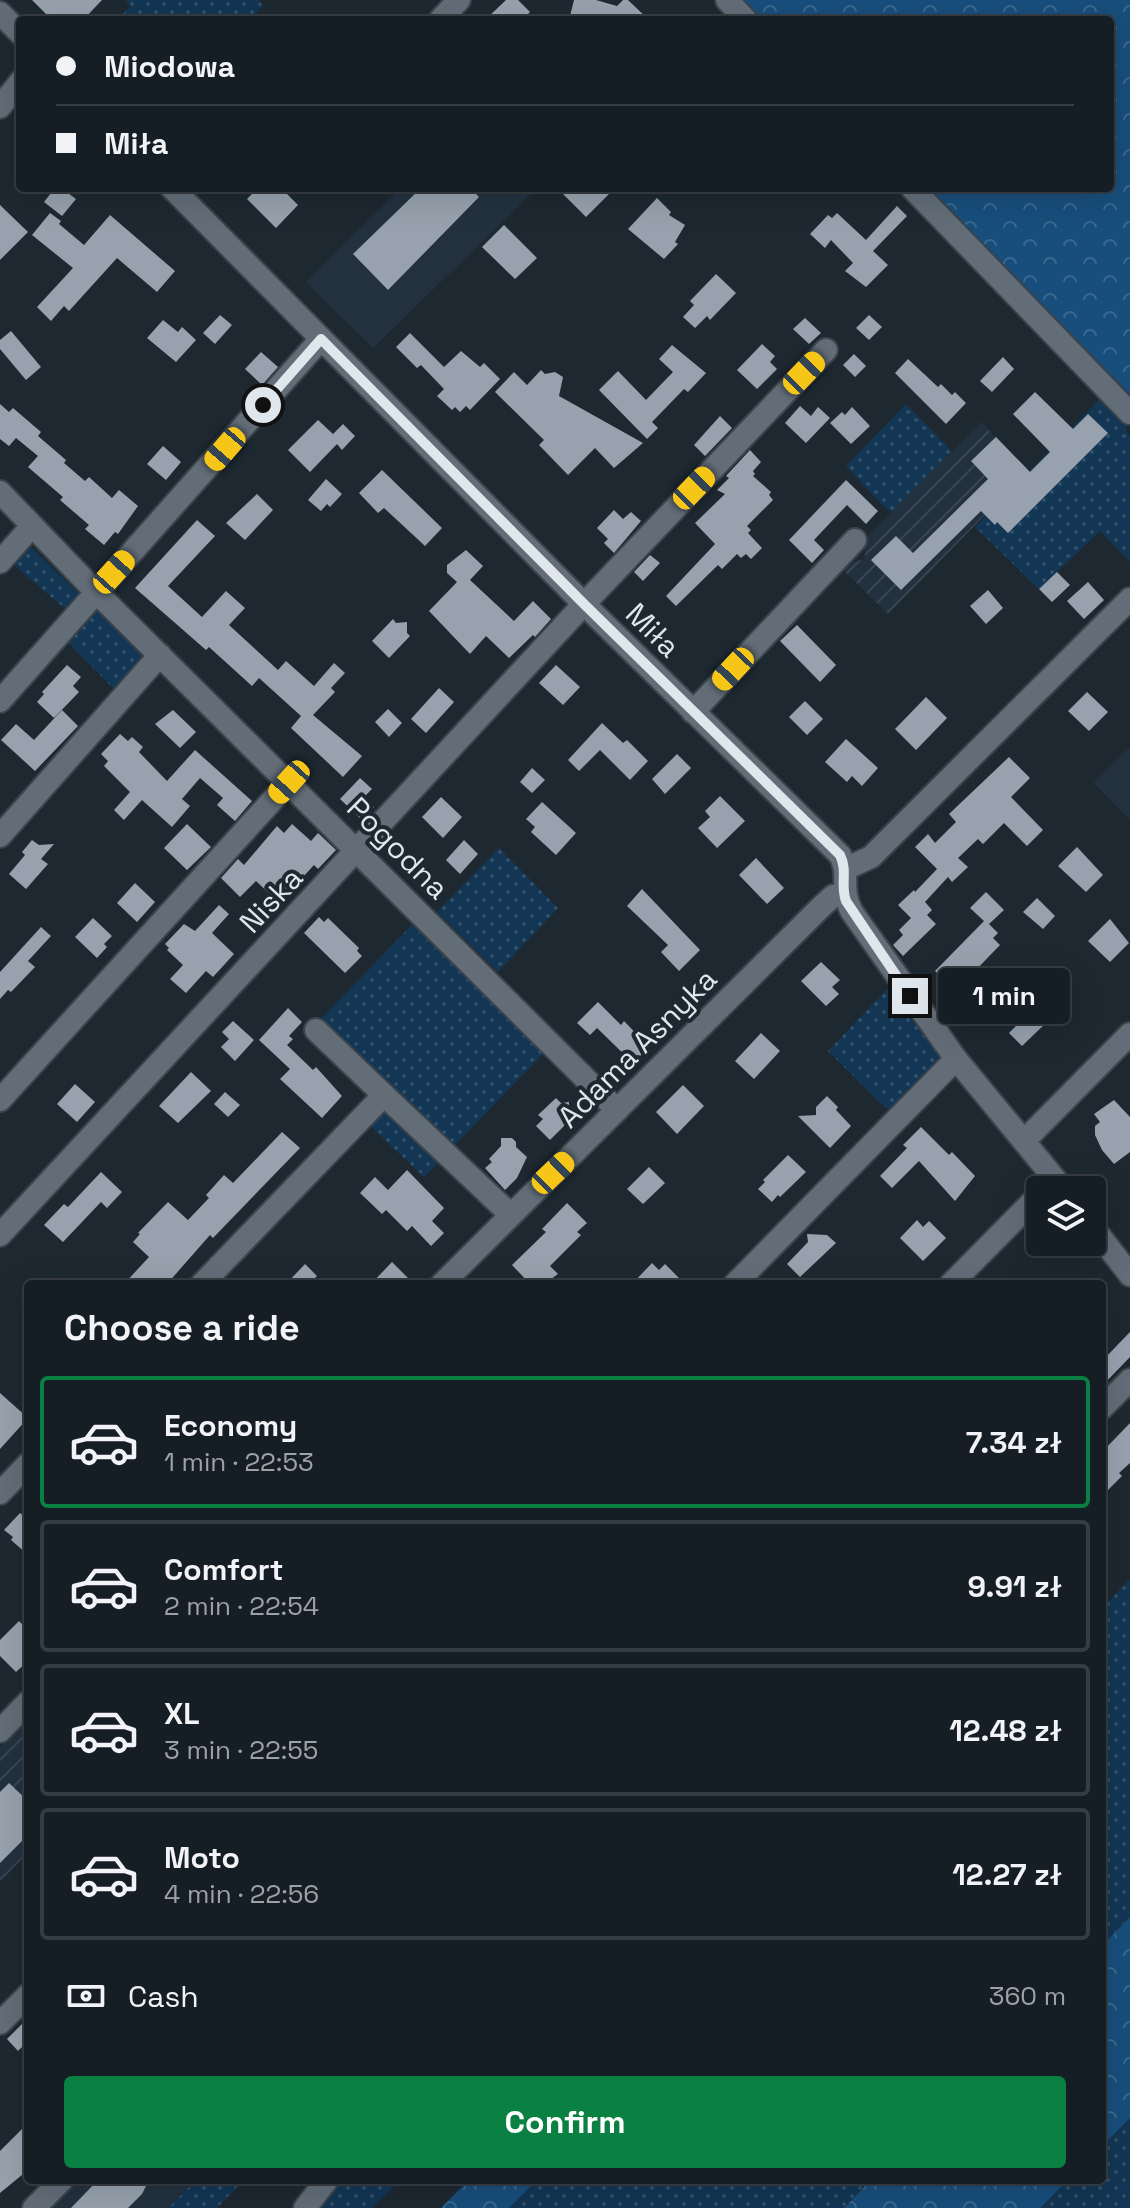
<!DOCTYPE html>
<meta charset="utf-8">
<style>
:root{--surface:#161e25;--page:#1f272d;--text:#f1f3f6;--muted:#9ea2a7;--line:#353c42;--accent:#0b8043}
body{margin:0;font-family:"Space Grotesk",sans-serif;background:var(--page);color:var(--text);height:100vh;display:flex;flex-direction:column;font-size:30px;white-space:nowrap}
*{box-sizing:border-box;margin:0}
p{font-size:26px;color:var(--muted)}
.icon{flex:none;width:44px;height:44px;fill:none;stroke:currentColor;stroke-width:2;stroke-linecap:round;stroke-linejoin:round}
.map{position:relative;flex:1;overflow:hidden}
.panel{position:absolute;left:24px;top:1280px;width:1082px;height:904px;display:flex;flex-direction:column;background:var(--surface);border-radius:8px;box-shadow:0 8px 32px #0002,0 0 0 2px var(--line)}
.panel>*{flex:none}
.guide{position:absolute;left:16px;top:16px;width:1098px;height:176px;border-radius:8px;box-shadow:0 8px 32px #0002,0 0 0 2px var(--line);display:grid;align-content:center;height:176px;padding:0 40px;background:var(--surface)}
.fabs{position:absolute;left:1026px;top:1176px;display:grid;gap:16px}
.fabs a{display:grid;place-items:center;width:80px;height:80px;border-radius:8px;background:var(--surface);box-shadow:0 8px 32px #0002,0 0 0 2px var(--line);font-size:40px}
.end{position:absolute;width:36px;height:36px;margin:-18px;border:10px solid #dfe6ec;background:#111;box-shadow:0 0 0 4px #111}
.from{border-radius:50%}
.bubble{position:absolute;height:56px;border-radius:8px;background:var(--surface);box-shadow:0 8px 32px #0002,0 0 0 2px var(--line);font-size:26px;font-weight:600;line-height:56px;text-align:center}
.car{position:absolute;width:24px;height:48px;margin:-24px -12px;border-radius:10px;box-shadow:0 0 6px 2px #0007;background:linear-gradient(#f5c518 24%,#345 0 40%,#f5c518 0 76%,#345 0 86%,#f5c518 0)}
.guide b{display:flex;align-items:center;gap:28px;height:76px;font-size:30px}
.guide b+b{border-top:2px solid var(--line)}
.guide i{width:20px;height:20px;background:var(--text)}
ul{padding:0;list-style:none}
li{display:flex;align-items:center;gap:24px;height:132px;margin:0 16px 12px;padding:0 24px;border:4px solid var(--line);border-radius:8px}
li div{flex:1}
li b{display:block;font-size:30px}
li em{font-style:normal;font-weight:600}
li.active{border-color:var(--accent)}
li>.icon{width:72px;height:72px;stroke-width:1.5}
h2{padding:0 40px;font-size:36px;line-height:96px}
.pay{display:flex;align-items:center;gap:20px;height:88px;padding:0 40px;font-size:30px}
.pay p{margin-inline-start:auto}
.button{display:flex;gap:16px;margin-top:auto;padding:16px 40px}
.button a{flex:1;height:92px;border-radius:8px;background:var(--accent);color:#fff;font-size:32px;font-weight:600;line-height:92px;text-align:center}
.map>svg:first-child{display:block}
.built{fill:#23313f}
.industrial{fill:url(#industrial-furrows)}
.grass{fill:url(#grass-dots)}
.forest{fill:url(#forest-crowns)}
.building{fill:#97a2ae}
.lines{fill:none;stroke-linecap:round;stroke-linejoin:round}
.minor-casing{stroke:#3c434b;stroke-width:26}
.minor{stroke:#626d78;stroke-width:22}
.route{stroke:#dfe6ec;stroke-width:10}
.labels{text-anchor:middle;dominant-baseline:central;stroke-width:8;stroke-linejoin:round;paint-order:stroke}
.street-label{font-size:30px;fill:#dfe6ec;stroke:#1e2831}
</style>
<div class="map">
<svg width="1130" height="2208" viewBox="0 0 1130 2208">
<defs>
<pattern id="industrial-furrows" width="10" height="10" patternUnits="userSpaceOnUse" patternTransform="scale(2)"><rect width="10" height="10" fill="#23313f"/><path d="M-1 1l2-2M0 10L10 0M9 11l2-2" fill="none" stroke="#384552"/></pattern>
<pattern id="grass-dots" width="8" height="8" patternUnits="userSpaceOnUse" patternTransform="scale(2)"><rect width="8" height="8" fill="#133654"/><path d="M2 2h.1M6 6h.1" fill="none" stroke="#35536d" stroke-width="1.8" stroke-linecap="round"/></pattern>
<pattern id="forest-crowns" width="20" height="18" patternUnits="userSpaceOnUse" patternTransform="scale(2)"><rect width="20" height="18" fill="#184e7b"/><path d="M2 6a3 3 0 1 1 6 0M12 15a3 3 0 1 1 6 0" fill="none" stroke="#39688e"/></pattern>
</defs>
<rect width="100%" height="100%" fill="#1e2831"/>
<!-- built -->
<g class="built">
<polygon points="401,188 531,188 534,191 373,348 306,282"/>
<polygon points="1130,747 1130,820 1094,783"/>
<polygon points="73,2180 196,2180 168,2208 45,2208"/>
</g>
<!-- industrial -->
<g class="industrial">
<polygon points="981,422 1028,471 888,614 839,566 865,559 865,539"/>
<polygon points="28,1719 28,1853 0,1881 0,1746"/>
</g>
<!-- grass -->
<g class="grass">
<polygon points="125,0 258,0 263,6 249,20 159,20 155,16 151,20 117,20 131,6"/>
<polygon points="1104,395 1126,418 1127,433 1130,436 1130,562 1100,531 1039,589 975,527"/>
<polygon points="906,404 952,451 892,512 884,507 846,466"/>
<polygon points="26,542 83,598 70,613 9,561"/>
<polygon points="91,606 148,660 119,694 63,637"/>
<polygon points="499,848 558,908 498,972 437,912"/>
<polygon points="412,925 543,1054 449,1151 317,1023"/>
<polygon points="891,985 941,1054 939,1065 891,1113 828,1051"/>
<polygon points="387,1111 439,1162 424,1177 368,1124"/>
<polygon points="1130,1579 1130,1917 1102,1946 1102,1608"/>
<polygon points="1130,2118 1130,2208 1040,2208 1068,2180 1102,2180 1102,2146"/>
<polygon points="196,2180 244,2180 217,2208 168,2208"/>
<polygon points="333,2180 400,2180 372,2208 312,2208"/>
<polygon points="537,2180 871,2180 844,2208 509,2208"/>
</g>
<!-- forest -->
<g class="forest">
<polygon points="737,0 1130,0 1130,394 925,188 1110,188 1110,20 757,20"/>
<polygon points="1130,1917 1130,2118 1102,2146 1102,1946"/>
<polygon points="469,2180 537,2180 509,2208 441,2208"/>
<polygon points="871,2180 1068,2180 1040,2208 844,2208"/>
</g>
<!-- building -->
<g class="building">
<polygon points="32,0 102,0 83,20 52,20"/>
<polygon points="506,0 518,0 530,12 522,20 485,20"/>
<polygon points="574,0 596,0 617,6 623,0 628,0 649,20 569,20"/>
<polygon points="55,188 61,188 76,199 62,216 44,202"/>
<polygon points="258,188 281,188 298,205 276,228 247,199"/>
<polygon points="421,188 470,188 479,197 388,290 353,254"/>
<polygon points="557,188 615,188 586,217"/>
<polygon points="657,198 671,212 669,215 685,225 675,242 678,244 664,259 628,229"/>
<polygon points="0,205 28,232 0,260"/>
<polygon points="897,206 907,216 873,251 888,265 866,287 845,271 853,263 831,240 825,248 810,234 828,215 832,218 837,213 866,240"/>
<polygon points="50,213 61,221 59,224 84,245 110,215 175,271 157,292 117,258 69,311 64,306 51,321 37,307 73,268 32,235"/>
<polygon points="504,225 537,258 515,279 482,247"/>
<polygon points="716,274 736,293 710,320 707,316 695,328 683,317 694,305 690,301"/>
<polygon points="220,315 232,325 215,344 203,333"/>
<polygon points="869,315 882,327 869,340 856,328"/>
<polygon points="805,318 821,333 809,344 793,329"/>
<polygon points="163,320 178,332 182,327 196,340 176,362 147,338"/>
<polygon points="11,331 41,367 26,380 0,349 0,340"/>
<polygon points="410,333 444,367 461,351 480,367 484,363 500,379 470,410 466,406 460,412 455,407 452,410 437,396 444,389 421,365 417,368 396,347"/>
<polygon points="762,344 775,356 770,362 777,369 757,389 737,370"/>
<polygon points="672,345 706,373 688,392 684,389 652,422 658,428 647,439 599,390 618,371 646,400 673,372 659,359"/>
<polygon points="261,352 278,367 262,385 245,369"/>
<polygon points="854,354 866,366 855,377 843,365"/>
<polygon points="1003,357 1014,369 992,392 980,381"/>
<polygon points="908,359 938,387 941,384 952,395 955,392 966,403 946,424 895,373"/>
<polygon points="541,370 545,374 555,372 563,377 559,396 643,443 614,468 595,448 568,475 539,445 544,440 495,392 514,372 527,385"/>
<polygon points="1035,392 1073,429 1088,414 1108,433 1008,533 997,522 995,525 981,511 901,590 871,560 896,536 913,553 988,479 971,461 996,437 1030,472 1050,452 1013,414"/>
<polygon points="0,404 9,412 13,408 41,432 38,436 66,460 64,463 85,481 89,477 112,498 119,490 138,506 118,534 115,532 104,545 85,529 89,525 60,500 63,497 28,467 38,456 16,438 9,446 0,439"/>
<polygon points="800,406 811,416 818,407 830,418 806,443 785,423"/>
<polygon points="852,407 870,426 851,444 830,423 842,412 845,415"/>
<polygon points="720,416 732,428 705,456 694,445"/>
<polygon points="318,420 333,434 343,424 355,436 342,450 337,444 310,472 288,450"/>
<polygon points="163,446 181,462 166,480 147,464"/>
<polygon points="750,450 761,462 753,471 755,474 753,476 771,492 769,495 773,500 747,526 751,530 748,533 762,548 751,559 746,554 741,558 737,554 722,569 718,565 676,606 666,596 715,544 695,523 725,494 717,490 729,478 726,476"/>
<polygon points="382,470 442,528 425,546 384,508 378,513 359,493"/>
<polygon points="326,479 342,494 330,507 327,504 321,511 308,500"/>
<polygon points="846,480 878,511 866,524 847,505 814,540 824,550 812,563 789,540"/>
<polygon points="257,494 273,510 245,540 226,523"/>
<polygon points="614,510 623,519 631,512 641,521 614,553 604,543 608,539 597,528"/>
<polygon points="197,520 215,536 168,586 202,617 226,591 245,608 229,625 278,670 286,661 314,686 334,663 345,673 331,688 335,692 313,715 362,756 343,777 291,728 301,716 259,678 252,686 209,647 206,650 135,588"/>
<polygon points="466,550 483,566 470,580 514,621 533,601 551,619 535,637 533,635 509,658 486,636 470,654 429,611 457,582 447,573 447,565"/>
<polygon points="650,555 660,563 643,581 634,572"/>
<polygon points="1057,572 1070,585 1052,602 1039,589"/>
<polygon points="1088,582 1104,600 1084,619 1067,601"/>
<polygon points="988,590 1003,608 986,624 970,606"/>
<polygon points="393,619 396,623 407,622 407,633 410,636 389,658 372,641"/>
<polygon points="797,625 836,665 820,682 780,641"/>
<polygon points="67,665 81,677 73,686 79,692 54,718 37,702 44,694 42,692"/>
<polygon points="556,665 580,687 563,705 539,683"/>
<polygon points="439,688 454,702 426,733 411,719"/>
<polygon points="1087,692 1108,712 1089,731 1068,711"/>
<polygon points="926,697 947,718 916,750 895,729"/>
<polygon points="805,701 823,719 807,735 789,717"/>
<polygon points="388,709 402,723 389,737 375,722"/>
<polygon points="62,710 78,726 35,771 1,740 16,724 34,740"/>
<polygon points="173,710 196,732 180,748 155,724"/>
<polygon points="602,723 623,743 627,740 648,761 630,780 600,750 579,771 568,760"/>
<polygon points="120,734 128,741 132,737 143,747 139,752 167,781 195,750 252,801 235,821 217,805 223,798 200,778 182,799 190,806 172,827 142,800 124,820 114,810 130,792 104,766 108,761 101,754"/>
<polygon points="846,739 878,768 862,786 852,776 847,782 825,762"/>
<polygon points="677,754 691,768 665,794 652,779"/>
<polygon points="1009,757 1030,778 1011,797 1043,830 1027,846 1004,823 983,844 978,839 958,858 968,867 952,882 948,877 925,902 932,910 927,915 936,924 903,956 893,945 903,935 899,930 911,918 898,905 914,890 915,892 937,869 915,847 928,834 935,843 956,822 949,814"/>
<polygon points="532,768 545,780 532,793 520,782"/>
<polygon points="360,778 372,789 364,797 374,807 362,820 340,799"/>
<polygon points="720,796 745,821 717,848 698,828 710,817 705,811"/>
<polygon points="441,797 462,817 443,838 422,817"/>
<polygon points="542,802 576,833 556,855 531,832 535,827 526,819"/>
<polygon points="187,824 211,847 187,870 164,848"/>
<polygon points="292,824 311,841 318,833 336,850 318,869 314,865 279,903 256,881 240,897 221,878 238,859 244,865 277,826 284,833"/>
<polygon points="32,840 39,845 54,844 41,859 48,864 26,889 9,874 25,855 22,852"/>
<polygon points="464,840 478,854 460,874 446,860"/>
<polygon points="1077,847 1103,875 1086,892 1058,866"/>
<polygon points="756,858 784,888 767,904 739,875"/>
<polygon points="135,883 155,902 137,922 117,903"/>
<polygon points="642,889 700,950 679,971 661,952 668,945 627,906"/>
<polygon points="986,892 1004,910 989,924 998,933 993,938 1000,945 971,975 985,989 969,1005 935,971 984,921 970,908"/>
<polygon points="1037,898 1055,916 1043,929 1023,912"/>
<polygon points="219,905 229,914 212,933 234,954 213,977 206,971 186,993 170,979 183,965 167,950 169,948 165,944 184,924 195,931"/>
<polygon points="319,917 324,922 328,918 359,948 357,951 362,956 345,973 304,933"/>
<polygon points="93,918 112,936 104,944 107,947 97,958 75,937"/>
<polygon points="1110,919 1129,943 1110,962 1088,941"/>
<polygon points="41,927 51,936 28,961 35,967 11,992 8,990 0,999 0,972"/>
<polygon points="821,962 840,980 832,987 839,994 826,1006 801,981"/>
<polygon points="598,1002 621,1025 624,1021 649,1047 633,1063 597,1028 590,1035 577,1023"/>
<polygon points="288,1008 302,1022 289,1036 293,1039 287,1045 313,1070 316,1067 342,1096 322,1118 280,1079 290,1069 259,1040"/>
<polygon points="1032,1010 1046,1023 1022,1046 1009,1033"/>
<polygon points="233,1021 254,1040 235,1061 221,1047 229,1039 222,1032"/>
<polygon points="761,1033 780,1051 754,1079 735,1061"/>
<polygon points="191,1072 211,1091 178,1123 159,1106"/>
<polygon points="75,1084 95,1102 77,1122 57,1104"/>
<polygon points="683,1085 704,1106 677,1134 656,1112"/>
<polygon points="225,1092 240,1105 228,1117 214,1104"/>
<polygon points="827,1096 838,1107 836,1110 851,1126 830,1148 798,1116 816,1115 816,1107"/>
<polygon points="556,1098 561,1103 569,1102 569,1110 574,1116 550,1140 536,1126 543,1119 538,1115"/>
<polygon points="1114,1100 1130,1117 1130,1152 1114,1164 1102,1150 1095,1135 1095,1126 1100,1122 1094,1114"/>
<polygon points="921,1127 949,1155 952,1152 975,1176 955,1201 919,1161 892,1188 880,1176 907,1148 903,1145"/>
<polygon points="282,1132 300,1148 213,1238 210,1235 167,1284 124,1284 149,1257 133,1242 140,1234 138,1233 168,1202 188,1220 209,1198 206,1195 224,1175 233,1183"/>
<polygon points="501,1138 512,1138 516,1142 516,1147 527,1157 517,1178 505,1190 485,1168 492,1162 489,1159 501,1146"/>
<polygon points="788,1155 806,1172 780,1197 778,1195 772,1202 758,1189 765,1182 763,1180"/>
<polygon points="649,1167 665,1183 643,1204 627,1189"/>
<polygon points="407,1170 444,1208 432,1221 444,1233 431,1246 412,1226 407,1231 386,1210 382,1214 360,1193 375,1177 388,1190"/>
<polygon points="101,1172 122,1192 107,1208 101,1202 63,1242 44,1225 64,1204 68,1207"/>
<polygon points="567,1203 587,1223 577,1232 581,1235 550,1266 558,1274 544,1284 530,1284 512,1265 546,1232 542,1229"/>
<polygon points="917,1220 923,1227 929,1221 946,1238 923,1261 900,1238"/>
<polygon points="807,1234 827,1235 836,1243 800,1277 787,1264 808,1242"/>
<polygon points="392,1262 414,1284 371,1284"/>
<polygon points="652,1263 659,1270 665,1264 685,1284 632,1284"/>
<polygon points="305,1264 317,1276 309,1284 286,1284"/>
<polygon points="1130,1332 1130,1357 1102,1386 1102,1361"/>
<polygon points="0,1393 28,1418 0,1449"/>
<polygon points="1130,1423 1130,1463 1119,1473 1122,1476 1102,1496 1102,1452"/>
<polygon points="20,1513 28,1519 28,1555 11,1540 13,1537 4,1530"/>
<polygon points="19,1621 28,1630 28,1661 16,1672 0,1656 0,1640"/>
<polygon points="9,1783 28,1801 28,1835 0,1863 0,1792"/>
<polygon points="28,2018 28,2041 18,2051 7,2039"/>
<polygon points="28,2123 28,2170 0,2193 0,2151"/>
<polygon points="98,2180 149,2180 142,2194 128,2208 71,2208"/>
</g>
<g class="lines">
<!-- minor casing -->
<g class="minor-casing">
<g id="minor">
<polyline points="727,0 746,20"/>
<polyline points="0,13 20,33"/>
<polyline points="440,20 459,0"/>
<polyline points="0,107 20,82"/>
<path d="M172 188 584 604 840 855C851 875 839 888 852 912L956 1059 1064 1190"/>
<polyline points="912,188 1130,413"/>
<polyline points="0,492 96,592 617,1110"/>
<polyline points="0,562 31,527"/>
<polyline points="0,701 321,339"/>
<polyline points="693,712 855,540"/>
<polyline points="0,836 160,655"/>
<polyline points="845,869 871,857 1130,599"/>
<polyline points="316,1030 384,1095"/>
<polyline points="0,1100 289,782"/>
<polyline points="1024,1141 1130,1034"/>
<polyline points="1092,1226 1130,1275"/>
<polyline points="0,1235 584,604 826,350"/>
<polyline points="202,1284 384,1095 511,1215"/>
<polyline points="442,1284 821,907 833,896 844,895"/>
<polyline points="735,1284 956,1059"/>
<polyline points="951,1284 1040,1194"/>
<polyline points="1102,1408 1130,1380"/>
<polyline points="0,1493 28,1464"/>
<polyline points="0,1731 28,1702"/>
<polyline points="0,2023 28,1995"/>
<polyline points="34,2208 62,2180"/>
<polyline points="305,2208 327,2180"/>
</g>
</g>
<!-- minor -->
<use href="#minor" class="minor"/>
</g>
<g class="lines">
<!-- route -->
<path class="route" d="M263 405 321 339 584 604 840 855C848 871 840 885 846 901L910 996"/>
</g>
<g class="labels">
<!-- street labels -->
<g class="street-label">
<text transform="translate(653 630) rotate(45)">Miła</text>
<text transform="translate(398 848) rotate(45)">Pogodna</text>
<text transform="translate(271 900) rotate(-47)">Niska</text>
<text transform="translate(637 1048) rotate(-45)">Adama Asnyka</text>
</g>
</g>
</svg>
<div class="fabs">
<a><svg class="icon" aria-label="layers" viewBox="0 0 24 24"><path d="M12 4l9 5-9 5-9-5zM3 14l9 5 9-5"/></svg></a>
</div>
<i class="end from" style="left:263px;top:405px"></i>
<i class="end" style="left:910px;top:996px"></i>
<div class="bubble" style="left:938px;top:968px;width:132px">1 min</div>
<i class="car" style="left:804px;top:373px;rotate:44deg"></i>
<i class="car" style="left:225px;top:449px;rotate:221deg"></i>
<i class="car" style="left:694px;top:488px;rotate:44deg"></i>
<i class="car" style="left:114px;top:572px;rotate:42deg"></i>
<i class="car" style="left:733px;top:669px;rotate:223deg"></i>
<i class="car" style="left:289px;top:782px;rotate:222deg"></i>
<i class="car" style="left:553px;top:1173px;rotate:46deg"></i>
<div class="guide">
<b><i class="from"></i>Miodowa</b>
<b><i></i>Miła</b>
</div>
<section class="panel">
<h2>Choose a ride</h2>
<ul>
<li class="active"><svg class="icon" aria-label="car" viewBox="0 0 24 24"><path d="M5 17H2v-5l4-1 3-4h7l3 4 3 1v5h-3M9 17h6M6 11h13"/><circle cx="7" cy="17" r="2"/><circle cx="17" cy="17" r="2"/></svg><div><b>Economy</b><p>1 min · 22:53</p></div><em>7.34 zł</em></li>
<li><svg class="icon" aria-label="car" viewBox="0 0 24 24"><path d="M5 17H2v-5l4-1 3-4h7l3 4 3 1v5h-3M9 17h6M6 11h13"/><circle cx="7" cy="17" r="2"/><circle cx="17" cy="17" r="2"/></svg><div><b>Comfort</b><p>2 min · 22:54</p></div><em>9.91 zł</em></li>
<li><svg class="icon" aria-label="car" viewBox="0 0 24 24"><path d="M5 17H2v-5l4-1 3-4h7l3 4 3 1v5h-3M9 17h6M6 11h13"/><circle cx="7" cy="17" r="2"/><circle cx="17" cy="17" r="2"/></svg><div><b>XL</b><p>3 min · 22:55</p></div><em>12.48 zł</em></li>
<li><svg class="icon" aria-label="car" viewBox="0 0 24 24"><path d="M5 17H2v-5l4-1 3-4h7l3 4 3 1v5h-3M9 17h6M6 11h13"/><circle cx="7" cy="17" r="2"/><circle cx="17" cy="17" r="2"/></svg><div><b>Moto</b><p>4 min · 22:56</p></div><em>12.27 zł</em></li>
</ul>
<div class="pay"><svg class="icon" aria-label="cash" viewBox="0 0 24 24"><path d="M3 7h18v10H3z"/><circle cx="12" cy="12" r="2"/></svg>Cash<p>360 m</p></div>
<div class="button"><a>Confirm</a></div>
</section>
</div>
